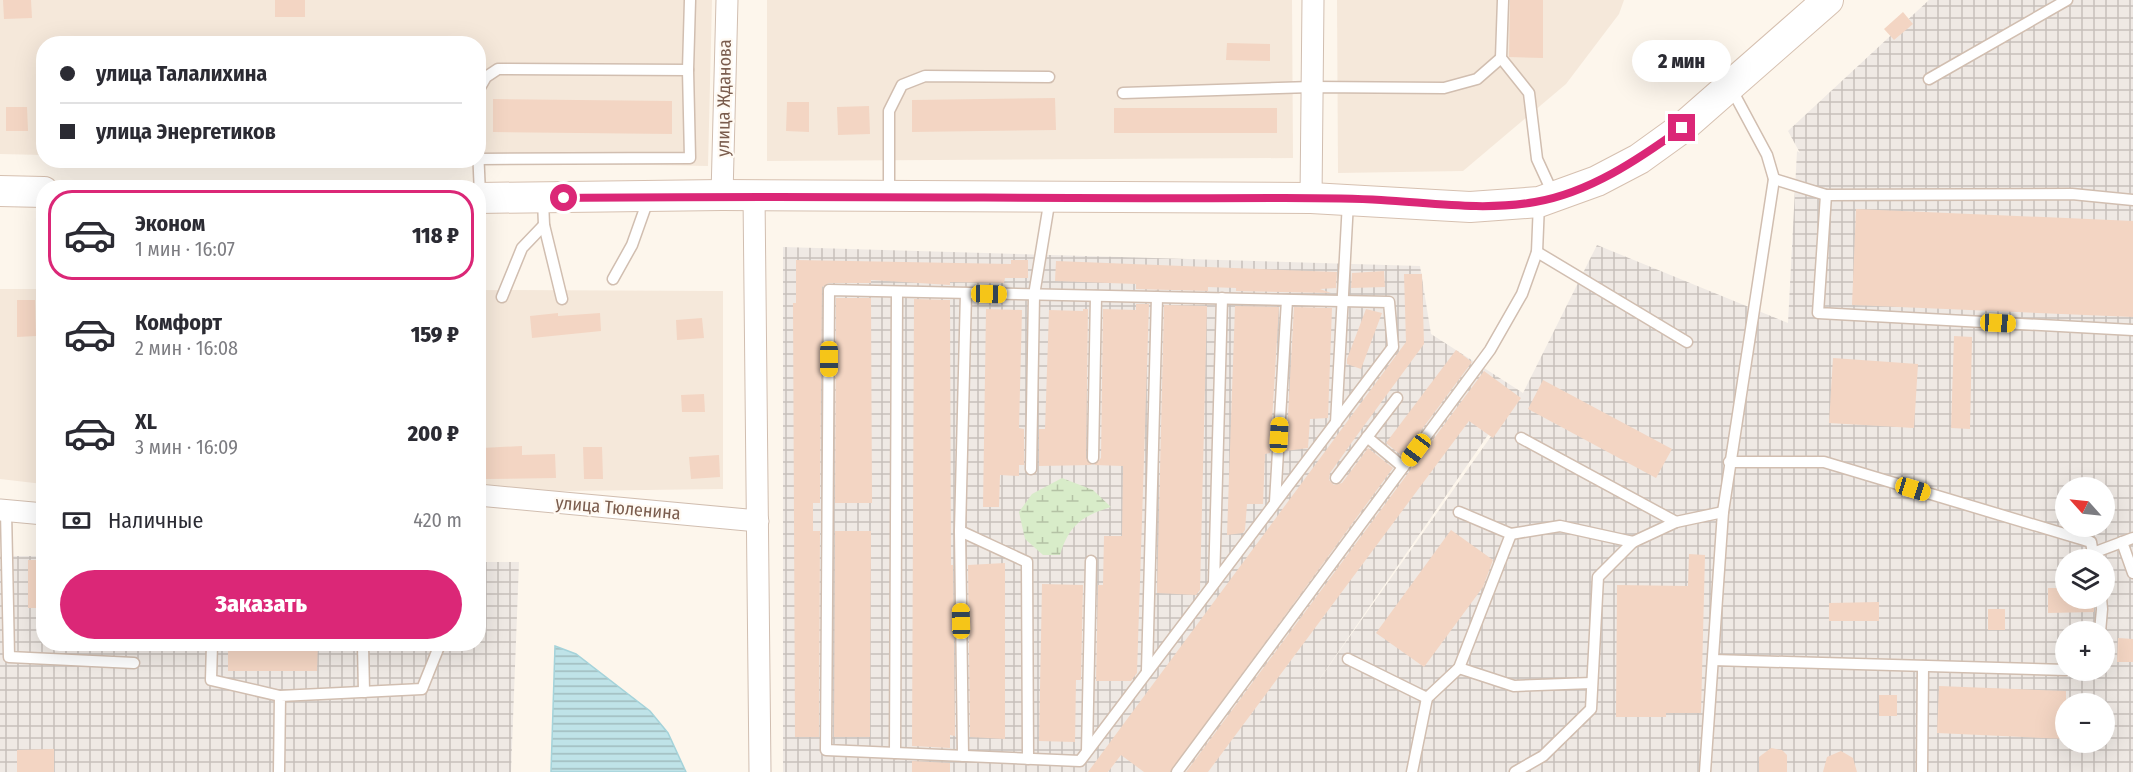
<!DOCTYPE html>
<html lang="ru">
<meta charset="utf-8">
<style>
:root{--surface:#fff;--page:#f2f2f3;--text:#2b2b33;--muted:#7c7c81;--line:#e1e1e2;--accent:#db2777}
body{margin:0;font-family:"Fira Sans Condensed",sans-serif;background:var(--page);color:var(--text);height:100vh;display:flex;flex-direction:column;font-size:22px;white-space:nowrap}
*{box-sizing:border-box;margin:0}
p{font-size:20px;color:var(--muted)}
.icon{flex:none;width:33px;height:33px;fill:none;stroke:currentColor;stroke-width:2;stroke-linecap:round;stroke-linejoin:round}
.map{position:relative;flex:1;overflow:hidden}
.drawer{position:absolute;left:36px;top:180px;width:450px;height:471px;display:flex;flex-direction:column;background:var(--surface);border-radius:24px;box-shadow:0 6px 24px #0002}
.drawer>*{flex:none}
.guide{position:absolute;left:36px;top:36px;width:450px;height:132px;border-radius:24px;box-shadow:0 6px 24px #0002;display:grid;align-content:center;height:132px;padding:0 24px;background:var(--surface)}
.needle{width:39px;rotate:297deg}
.fabs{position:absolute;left:2055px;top:477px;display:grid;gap:12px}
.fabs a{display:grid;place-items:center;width:60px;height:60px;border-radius:50%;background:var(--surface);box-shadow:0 6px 24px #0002;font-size:30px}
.end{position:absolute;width:27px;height:27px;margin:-14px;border:8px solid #db2777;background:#fff;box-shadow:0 0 0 3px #fff}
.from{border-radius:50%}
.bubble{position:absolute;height:42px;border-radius:21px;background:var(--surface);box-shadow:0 6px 24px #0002;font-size:20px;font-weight:800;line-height:42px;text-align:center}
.car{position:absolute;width:18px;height:36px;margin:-18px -9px;border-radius:8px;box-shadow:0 0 4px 2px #0007;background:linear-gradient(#f5c518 24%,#345 0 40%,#f5c518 0 76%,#345 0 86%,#f5c518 0)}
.guide b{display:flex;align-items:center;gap:21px;height:57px;font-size:22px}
.guide b+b{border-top:2px solid var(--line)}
.guide i{width:15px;height:15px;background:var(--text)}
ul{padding:10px 0 0;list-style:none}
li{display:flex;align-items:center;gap:18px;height:90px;margin:0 12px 9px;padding:0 12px;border:3px solid transparent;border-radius:24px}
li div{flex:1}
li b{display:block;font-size:22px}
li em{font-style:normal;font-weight:800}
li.active{border-color:var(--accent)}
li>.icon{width:54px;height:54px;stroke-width:1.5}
.pay{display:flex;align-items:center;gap:15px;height:66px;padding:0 24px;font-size:22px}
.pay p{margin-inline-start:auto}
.button{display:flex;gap:12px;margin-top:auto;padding:12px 24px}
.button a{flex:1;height:69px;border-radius:36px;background:var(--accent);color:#fff;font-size:24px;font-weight:800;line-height:69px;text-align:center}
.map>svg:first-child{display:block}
.residential{fill:#f5e8da}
.industrial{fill:url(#industrial-grid);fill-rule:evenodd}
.wetland{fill:url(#wetland-marsh)}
.water{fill:url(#water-rules);stroke:#a5d3da;stroke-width:1.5}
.building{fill:#f3d5c3}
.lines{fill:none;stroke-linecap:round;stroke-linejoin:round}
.lane-casing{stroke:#d1beb0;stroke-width:13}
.street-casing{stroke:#d1beb0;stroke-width:23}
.secondary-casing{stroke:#d6c0b0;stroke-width:32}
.lane{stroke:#fff;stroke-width:10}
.street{stroke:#fff;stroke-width:21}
.secondary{stroke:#fff;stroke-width:30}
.route{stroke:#db2777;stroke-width:8}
.labels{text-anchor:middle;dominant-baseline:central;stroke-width:4.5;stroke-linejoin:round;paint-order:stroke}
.street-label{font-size:18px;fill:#7a5c4d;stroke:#fffaf3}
</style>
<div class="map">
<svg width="2133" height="772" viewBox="0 0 2133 772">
<defs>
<pattern id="industrial-grid" width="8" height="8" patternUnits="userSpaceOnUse" patternTransform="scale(1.5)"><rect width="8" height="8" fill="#efe9e4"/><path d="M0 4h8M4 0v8" fill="none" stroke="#c7c0bb"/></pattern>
<pattern id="wetland-marsh" width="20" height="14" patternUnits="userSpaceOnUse" patternTransform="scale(1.5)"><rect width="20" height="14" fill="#d8ecc9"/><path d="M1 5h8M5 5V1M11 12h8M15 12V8" fill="none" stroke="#b4c2a5"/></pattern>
<pattern id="water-rules" width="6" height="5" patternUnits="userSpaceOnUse" patternTransform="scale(1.5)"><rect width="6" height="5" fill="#bfe3e8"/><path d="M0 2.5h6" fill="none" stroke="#a0bbbe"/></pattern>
</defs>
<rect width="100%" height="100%" fill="#fdf6ec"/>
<!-- residential -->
<g class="residential">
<polygon points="0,0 712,0 708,166 415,161 478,160 478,44 44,44 43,155 0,154"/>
<polygon points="767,0 1292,0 1293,158 767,161"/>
<polygon points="1337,0 1624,0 1619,14 1566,84 1463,171 1338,173"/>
<polygon points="0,289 43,289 43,484 0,479"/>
<polygon points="478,290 723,291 723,489 479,492"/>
</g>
<!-- industrial -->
<g class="industrial">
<path d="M1929 0H2133V772H783V247L1420 266 1431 334 1523 393 1597 245 1788 323 1797 151 1800 153 1788 131ZM1501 416 1504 418 1312 690ZM2066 488H2104V526H2066ZM2066 560H2104V598H2066ZM2066 632H2104V670H2066ZM2066 704H2104V742H2066Z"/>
<polygon points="0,556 43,556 44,644 478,644 479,562 519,562 511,772 0,772"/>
</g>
<!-- wetland -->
<path class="wetland" d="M1062 478 1093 490 1111 507C1082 516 1069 525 1060 555H1043L1025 539 1019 512 1032 494Z"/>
<!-- water -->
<polygon class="water" points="555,646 576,654 650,711 668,733 686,772 551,772"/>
<!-- building -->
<g class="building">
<polygon points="3,0 31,0 32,18 4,19"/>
<rect x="275" y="0" width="30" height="17"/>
<polygon points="1510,0 1543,0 1543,58 1509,57"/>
<polygon points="1903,12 1913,24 1894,40 1884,29"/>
<polygon points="1227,43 1270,44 1270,61 1226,60"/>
<polygon points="1055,98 1056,130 912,132 912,100"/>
<polygon points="493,99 672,101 672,134 493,132"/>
<polygon points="787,102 809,102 809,132 786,131"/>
<polygon points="869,106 870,134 838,135 837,107"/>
<polygon points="6,107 27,107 28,131 6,131"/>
<rect x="1114" y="108" width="163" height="25"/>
<polygon points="1856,209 2133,221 2133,317 1852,305"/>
<polygon points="796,260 1011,264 1011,260 1028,260 1028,278 1005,278 1004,283 950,282 950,285 871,280 871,283 829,283 822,287 820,503 813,503 813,531 820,531 819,737 795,737 793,303 796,303"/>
<polygon points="1056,261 1337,272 1336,288 1320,289 1331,293 1236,291 1236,288 1208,287 1208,291 1136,289 1136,284 1055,281"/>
<polygon points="1384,271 1385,287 1351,288 1352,273"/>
<polygon points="1404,274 1422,274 1424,344 1355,438 1330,473 1329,480 1334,485 1342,483 1368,448 1393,468 1170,772 1144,772 1121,755 1108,772 1088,772 1406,342"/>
<polygon points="836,298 871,298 872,503 835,503"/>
<polygon points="914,299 950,300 951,565 953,565 955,736 950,735 950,748 912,746"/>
<polygon points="17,300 35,300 36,336 17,337"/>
<polygon points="1136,304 1149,304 1137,673 1131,681 1096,681 1098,585 1103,585 1104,536 1122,536 1123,466 1094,465 1101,458 1103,309 1136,310"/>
<polygon points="1164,305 1207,306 1200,590 1196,595 1157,593"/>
<polygon points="1235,306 1279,307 1270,453 1265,454 1263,504 1247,504 1245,530 1243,533 1227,535"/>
<polygon points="1294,307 1332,308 1328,418 1310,419 1308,448 1286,451"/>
<polygon points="986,309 1022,310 1019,428 1024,429 1024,465 1019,465 1019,476 1000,475 999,507 983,507"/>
<polygon points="1083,309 1088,309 1086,458 1092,465 1039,466 1039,429 1045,429 1049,310 1083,311"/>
<polygon points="1366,309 1382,313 1361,369 1347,364 1347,359"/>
<polygon points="558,313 558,316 600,313 601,331 532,338 530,316"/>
<polygon points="702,318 704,338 677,340 676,320"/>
<polygon points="1954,336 1972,337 1970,429 1951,428"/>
<polygon points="1456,350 1472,362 1402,456 1386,443"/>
<polygon points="1833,358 1918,364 1914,428 1829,423"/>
<polygon points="1484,371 1521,398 1493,438 1469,421 1208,772 1186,772"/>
<polygon points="1543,380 1672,449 1656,478 1528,409"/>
<polygon points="704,394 705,412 682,412 681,395"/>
<polygon points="522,446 522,455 555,454 556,478 483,479 482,448"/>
<polygon points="583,447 602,447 603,479 584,479"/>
<polygon points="719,455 720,477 691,479 689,457"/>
<polygon points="1451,530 1493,560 1483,587 1424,667 1376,633"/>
<polygon points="835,531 871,531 870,737 834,737"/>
<polygon points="1689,554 1705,555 1701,713 1666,713 1666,717 1616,717 1617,585 1688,586"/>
<rect x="28" y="560" width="16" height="48"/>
<polygon points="1005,563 1005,739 970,737 968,565"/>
<polygon points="1042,584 1083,585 1081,680 1076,680 1075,742 1039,741"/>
<polygon points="2048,588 2066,588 2066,598 2094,598 2094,612 2048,613"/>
<polygon points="1879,602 1879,621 1829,621 1829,603"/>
<rect x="1988" y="609" width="17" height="21"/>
<polygon points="2118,638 2133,639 2133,662 2117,662"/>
<polygon points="228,644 318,644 317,671 228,671"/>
<polygon points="1939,686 2066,691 2066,739 1937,733"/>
<rect x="1879" y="695" width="18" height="21"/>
<polygon points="1771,748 1782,750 1787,755 1787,772 1759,772 1759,757"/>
<polygon points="54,749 54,772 17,772 17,750"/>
<polygon points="1841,751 1853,758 1857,772 1823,772 1827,757"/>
<polygon points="912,761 950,763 950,772 912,772"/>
</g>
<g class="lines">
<!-- lane casing -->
<g class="lane-casing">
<g id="lane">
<polyline points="1503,0 1501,58 1529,93 1537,159 1554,196"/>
<polyline points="1929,79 2067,0"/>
<polyline points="478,91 486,77 498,69 688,70"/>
<polyline points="1123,93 1312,87 1444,88 1477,79 1501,58"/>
<polyline points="478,148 480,195"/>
<polyline points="479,159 690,158 688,70 690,0"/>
<polyline points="1774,179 1826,195 2072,194 2133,200"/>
<polyline points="889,195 889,111 902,85 925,76 1049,77"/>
<polyline points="1826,195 1818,313 2133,330"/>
<polyline points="543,200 544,225 562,299"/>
<polyline points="1537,252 1687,342"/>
<polyline points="613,279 632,245 648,200"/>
<polygon points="829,290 1389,302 1393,347 1080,761 826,750"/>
<polyline points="502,297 522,248 544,225"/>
<polyline points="1336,423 1348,202"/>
<polyline points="1367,437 1403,467"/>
<polyline points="1521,438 1676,522"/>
<polyline points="1093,458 1096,296"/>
<polyline points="1729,462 1824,462 2091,542 2094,560"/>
<polyline points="1031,469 1034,295 1050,198"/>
<polyline points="1336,478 1397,398"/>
<polyline points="1275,502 1287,300"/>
<polyline points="6,511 9,657 134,663"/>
<polyline points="960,531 1027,562 1028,759"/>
<polyline points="1511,534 1560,526 1633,542"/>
<polyline points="2122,542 2133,573"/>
<polyline points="2093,553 2133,538"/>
<polyline points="1214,583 1222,298"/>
<polyline points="2100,632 2102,609 2101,598"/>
<polyline points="212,644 211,680 280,696"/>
<polyline points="363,644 364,692"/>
<polyline points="1348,659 1427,698"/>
<polyline points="1713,660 2066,670"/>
<polyline points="1459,668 1514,686 1592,683"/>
<polyline points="2082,670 2095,670"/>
<polyline points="1147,671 1157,297"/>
<polyline points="1087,751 1091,561"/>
<polyline points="895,753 897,292"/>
<polyline points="963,756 960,531 966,293"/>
<polyline points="279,772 280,696 422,689 440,644"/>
<polyline points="1177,772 1490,350 1522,294 1537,252 1539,203"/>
<polyline points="1412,772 1427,698 1459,668 1511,534 1459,512"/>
<polyline points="1515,772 1543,756 1591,709 1598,577 1633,542 1676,522 1723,512"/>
<polyline points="1705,772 1723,512 1774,179 1767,155 1731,88"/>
<polyline points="1922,772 1923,666"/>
</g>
</g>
<!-- street casing -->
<g class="street-casing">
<g id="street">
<polyline points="722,195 727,0"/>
<polyline points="754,195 760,772"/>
<polyline points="1311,198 1313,0"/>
<polyline points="478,495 758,521"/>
<polyline points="0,510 44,514"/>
</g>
</g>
<!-- secondary casing -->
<g class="secondary-casing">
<g id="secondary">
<polyline points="0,191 44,192"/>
<polyline points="478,198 722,195 1311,198 1470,207 1539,202 1597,181 1639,159 1682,128 1828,0"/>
</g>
</g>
<!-- lane -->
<use href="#lane" class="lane"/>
<!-- street -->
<use href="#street" class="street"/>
<!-- secondary -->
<use href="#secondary" class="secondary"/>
</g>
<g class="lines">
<!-- route -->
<path class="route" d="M564 198C804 195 1044 199 1284 198 1317 198 1349 198 1381 200 1433 203 1484 211 1535 202 1589 193 1639 159 1682 128"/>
</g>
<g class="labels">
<!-- street labels -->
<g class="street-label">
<text transform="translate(724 98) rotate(-89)">улица Жданова</text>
<text transform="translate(618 508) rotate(5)">улица Тюленина</text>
</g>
</g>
</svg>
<div class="fabs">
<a><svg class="needle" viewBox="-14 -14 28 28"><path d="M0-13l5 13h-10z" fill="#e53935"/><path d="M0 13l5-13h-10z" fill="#7c7c81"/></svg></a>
<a><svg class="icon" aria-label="layers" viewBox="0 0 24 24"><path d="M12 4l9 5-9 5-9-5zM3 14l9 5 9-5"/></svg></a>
<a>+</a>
<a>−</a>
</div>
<i class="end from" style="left:564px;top:198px"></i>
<i class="end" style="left:1682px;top:128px"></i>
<div class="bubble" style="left:1632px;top:40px;width:99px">2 мин</div>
<i class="car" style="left:989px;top:294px;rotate:91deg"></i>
<i class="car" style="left:1998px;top:323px;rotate:93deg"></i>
<i class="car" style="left:829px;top:359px;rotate:180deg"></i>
<i class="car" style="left:1279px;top:435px;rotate:3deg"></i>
<i class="car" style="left:1416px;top:450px;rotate:217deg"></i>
<i class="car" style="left:1913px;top:489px;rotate:107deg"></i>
<i class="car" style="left:961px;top:621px;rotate:359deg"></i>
<div class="guide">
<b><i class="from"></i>улица Талалихина</b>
<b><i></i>улица Энергетиков</b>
</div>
<section class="drawer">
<ul>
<li class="active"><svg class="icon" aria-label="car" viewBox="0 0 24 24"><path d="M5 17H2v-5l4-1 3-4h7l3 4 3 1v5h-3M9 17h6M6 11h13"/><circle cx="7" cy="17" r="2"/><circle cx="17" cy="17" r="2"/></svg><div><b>Эконом</b><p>1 мин · 16:07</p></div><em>118 ₽</em></li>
<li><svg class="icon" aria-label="car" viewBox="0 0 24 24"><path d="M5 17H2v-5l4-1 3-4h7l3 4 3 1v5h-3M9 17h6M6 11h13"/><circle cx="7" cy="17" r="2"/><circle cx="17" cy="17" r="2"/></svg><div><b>Комфорт</b><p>2 мин · 16:08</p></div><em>159 ₽</em></li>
<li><svg class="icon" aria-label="car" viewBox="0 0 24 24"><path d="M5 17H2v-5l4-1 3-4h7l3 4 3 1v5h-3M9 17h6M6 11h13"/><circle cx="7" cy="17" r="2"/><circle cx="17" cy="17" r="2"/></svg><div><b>XL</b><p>3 мин · 16:09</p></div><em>200 ₽</em></li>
</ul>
<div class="pay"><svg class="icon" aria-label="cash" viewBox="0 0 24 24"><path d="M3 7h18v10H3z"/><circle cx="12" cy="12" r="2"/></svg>Наличные<p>420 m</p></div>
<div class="button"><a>Заказать</a></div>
</section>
</div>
